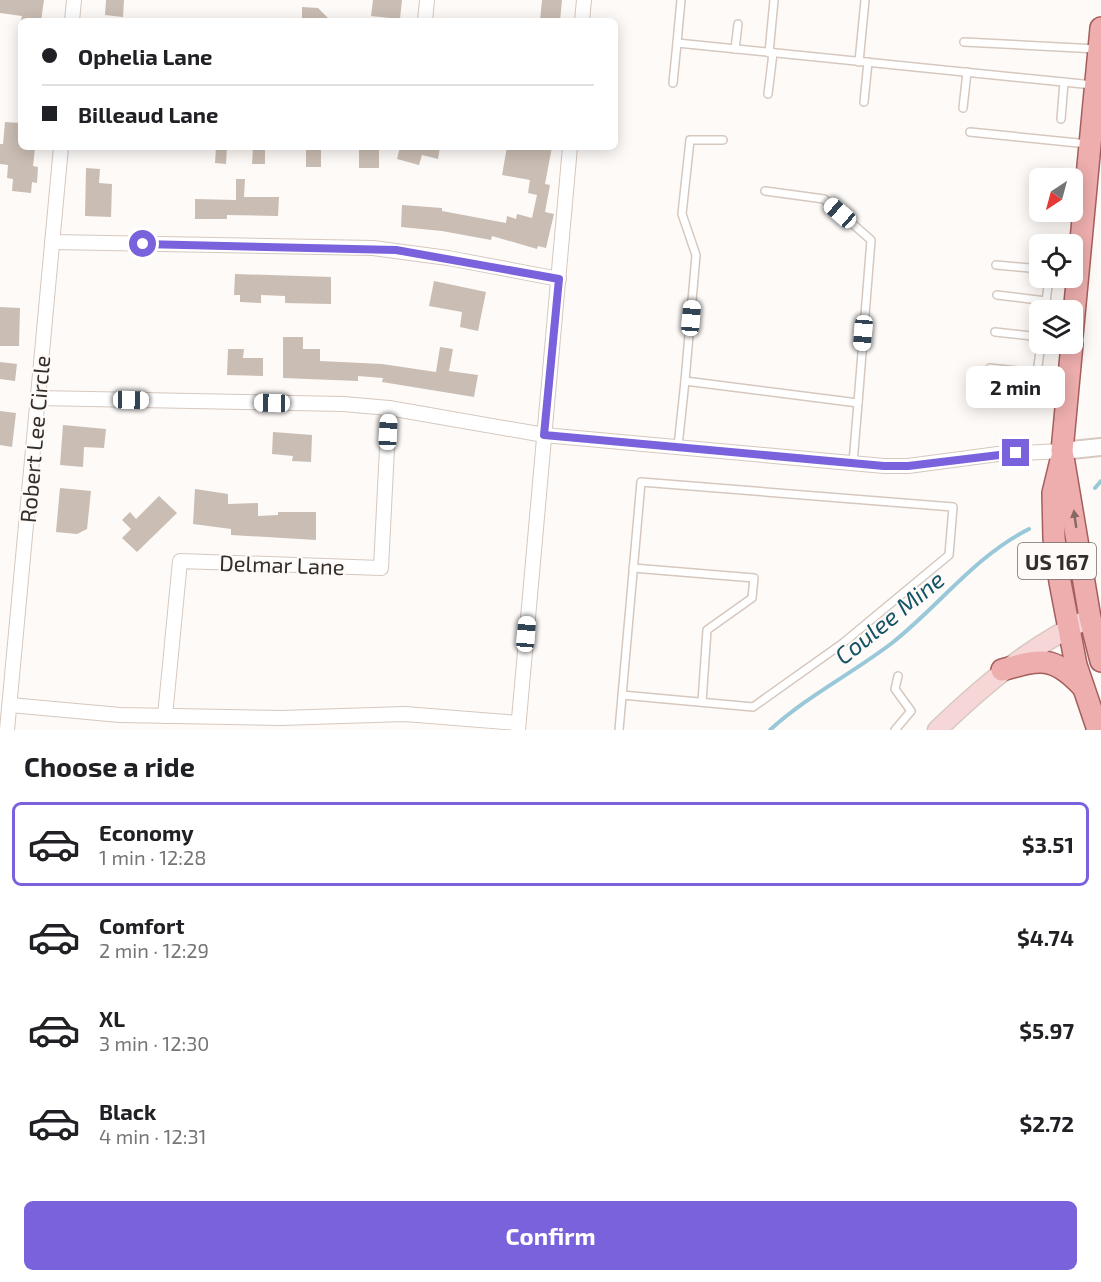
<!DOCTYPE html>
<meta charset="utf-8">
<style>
:root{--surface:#fff;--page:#f6f6f6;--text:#202124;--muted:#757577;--line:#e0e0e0;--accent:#7b62dd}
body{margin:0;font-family:"Exo 2",sans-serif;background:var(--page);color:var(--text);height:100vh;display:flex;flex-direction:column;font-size:22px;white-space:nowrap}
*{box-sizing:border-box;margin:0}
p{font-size:20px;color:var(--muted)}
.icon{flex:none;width:33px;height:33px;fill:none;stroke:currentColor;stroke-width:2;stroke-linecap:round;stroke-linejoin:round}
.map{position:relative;height:730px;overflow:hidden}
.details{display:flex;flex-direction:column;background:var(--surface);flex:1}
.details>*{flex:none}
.top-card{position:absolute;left:18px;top:18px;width:600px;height:132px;border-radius:9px;box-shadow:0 3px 15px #0003;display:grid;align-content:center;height:132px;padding:0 24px;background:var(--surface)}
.needle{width:39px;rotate:216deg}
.buttons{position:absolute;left:1029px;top:168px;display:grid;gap:12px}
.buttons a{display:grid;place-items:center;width:54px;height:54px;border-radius:9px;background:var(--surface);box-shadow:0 3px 15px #0003;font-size:30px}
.end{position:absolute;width:27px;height:27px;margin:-14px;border:8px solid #7b62dd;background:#fff;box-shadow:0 0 0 3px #fff}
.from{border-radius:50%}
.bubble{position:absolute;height:42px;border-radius:9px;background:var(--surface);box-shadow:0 3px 15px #0003;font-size:20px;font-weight:700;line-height:42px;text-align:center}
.car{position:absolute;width:18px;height:36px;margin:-18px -9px;border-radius:8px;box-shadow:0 0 4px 2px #0007;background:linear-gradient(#fff 24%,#345 0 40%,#fff 0 76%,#345 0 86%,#fff 0)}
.top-card b{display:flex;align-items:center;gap:21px;height:57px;font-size:22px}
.top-card b+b{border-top:2px solid var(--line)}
.top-card i{width:15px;height:15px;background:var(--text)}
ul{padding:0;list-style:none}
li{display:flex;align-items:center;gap:18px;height:84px;margin:0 12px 9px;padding:0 12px;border:3px solid transparent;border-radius:9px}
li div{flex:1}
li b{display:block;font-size:22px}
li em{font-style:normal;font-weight:700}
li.selected{border-color:var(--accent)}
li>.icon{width:54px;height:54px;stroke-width:1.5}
h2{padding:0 24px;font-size:27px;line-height:72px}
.button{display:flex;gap:12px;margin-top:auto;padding:12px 24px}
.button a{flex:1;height:69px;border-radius:9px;background:var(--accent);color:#fff;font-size:24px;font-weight:700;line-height:69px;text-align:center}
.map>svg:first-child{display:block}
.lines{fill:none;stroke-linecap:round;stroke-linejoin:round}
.stream{stroke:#99c8d9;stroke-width:4}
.building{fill:#cabdb3}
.service-casing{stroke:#d6c8be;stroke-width:10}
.minor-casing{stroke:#d6c8be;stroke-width:16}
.tertiary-casing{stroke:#d6c8be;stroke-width:20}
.secondary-casing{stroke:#d6c8be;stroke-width:21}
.primary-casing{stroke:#a45e5c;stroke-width:24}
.service{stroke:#fff;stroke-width:7}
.minor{stroke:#fff;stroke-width:14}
.tertiary{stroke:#fff;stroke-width:16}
.secondary{stroke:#f6d6d6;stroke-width:18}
.primary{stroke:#edaead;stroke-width:21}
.oneway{fill:#876865}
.route{stroke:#7b62dd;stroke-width:8}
.labels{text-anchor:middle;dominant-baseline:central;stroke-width:4.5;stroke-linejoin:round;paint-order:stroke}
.shield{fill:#fdfaf8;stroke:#706b68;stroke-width:1.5}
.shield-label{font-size:21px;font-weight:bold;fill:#342e2a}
.street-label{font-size:22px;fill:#342e2a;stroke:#fdfaf8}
.water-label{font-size:24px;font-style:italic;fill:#145365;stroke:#fdfaf8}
</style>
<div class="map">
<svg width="1101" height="730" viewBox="0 0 1101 730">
<rect width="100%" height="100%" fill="#fdfaf8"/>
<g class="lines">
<!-- stream -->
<g class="stream">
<polyline points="1095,488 1101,481"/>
<path d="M770 730C807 696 853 673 892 643 939 606 975 556 1029 529"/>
</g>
</g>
<!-- building -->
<g class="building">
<polygon points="0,0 44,0 41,21 21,21 22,16 0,13"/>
<polygon points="106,0 124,0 123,17 105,15"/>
<polygon points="373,0 402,0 400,19 371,16"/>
<polygon points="542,0 562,0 560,21 540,21"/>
<polygon points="302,7 318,8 331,21 302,21"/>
<polygon points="5,122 21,123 21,147 35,148 33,166 38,167 37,183 32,182 31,193 12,191 13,179 7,178 8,165 0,164 0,144 3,144"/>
<polygon points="216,147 227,147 226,164 215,163"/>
<polygon points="253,147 265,147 265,164 252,164"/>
<rect x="306" y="147" width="15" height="20"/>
<rect x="359" y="147" width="20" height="21"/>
<polygon points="400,147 440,147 438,159 422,155 419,165 397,159"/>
<polygon points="507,147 552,147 545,184 550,185 545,212 554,214 546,248 538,246 537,249 492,236 491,240 442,231 401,227 402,205 442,208 442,211 506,223 507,216 516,219 517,214 532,218 537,195 528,193 530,180 502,175"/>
<polygon points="86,168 100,169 99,183 112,184 111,217 85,216"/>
<polygon points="236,179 245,179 244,197 279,197 278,216 227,215 227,219 195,219 195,199 236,200"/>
<polygon points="235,274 331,277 331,304 285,303 285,296 261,295 261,303 240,302 240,295 234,295"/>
<polygon points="434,281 486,292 478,331 460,327 462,312 429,306"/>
<polygon points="0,307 20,308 19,346 0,346"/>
<polygon points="283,337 303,337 303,349 320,349 320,361 382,364 436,372 440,347 453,349 449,371 478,375 474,397 382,382 383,378 358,376 358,381 283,378"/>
<polygon points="228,349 244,349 243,358 263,358 263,376 227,375"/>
<polygon points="0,362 17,364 15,381 0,379"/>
<polygon points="0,411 16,413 12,447 0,445"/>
<polygon points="63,425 106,429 104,448 84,447 83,467 60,465"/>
<polygon points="273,432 312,435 311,462 292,461 293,456 272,454"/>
<polygon points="60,488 91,491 87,529 77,534 56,532"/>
<polygon points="195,489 228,494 228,504 258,503 258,516 278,515 278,512 316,512 316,540 231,535 231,529 193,524"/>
<polygon points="159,496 177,513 137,552 122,538 131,529 122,520 130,512 136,519"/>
</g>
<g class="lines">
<!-- service casing -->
<g class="service-casing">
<g id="service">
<polyline points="681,0 677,43 1093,85"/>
<polyline points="964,42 1097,49"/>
<polyline points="735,49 738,24"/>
<polyline points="769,53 774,0"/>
<polyline points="859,62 865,0"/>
<polyline points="673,83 677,43"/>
<polyline points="768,94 773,53"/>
<polyline points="864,102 868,62"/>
<polyline points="963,108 967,72"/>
<polyline points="1061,119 1064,82"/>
<polyline points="970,132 1088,144"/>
<polyline points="765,191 824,199 871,240 858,403"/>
<polyline points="996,265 1040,269"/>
<polyline points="997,295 1046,301"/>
<polyline points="1045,310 1049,278"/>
<polyline points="995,332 1040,337"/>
<polyline points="990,368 1037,373 1041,344"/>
<polyline points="685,381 696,255 682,214 690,140 723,140"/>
<polyline points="678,446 685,381 858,403 853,463"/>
<polyline points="633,568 754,578 752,598 707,630 702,702"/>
<polyline points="619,730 641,482 953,507 949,555 843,643 753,707 622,695"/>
<polyline points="895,730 911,711 895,689 898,676"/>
</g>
</g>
<!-- minor casing -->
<g class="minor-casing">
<g id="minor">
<polyline points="72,21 74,0"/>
<polyline points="425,21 427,0"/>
<polyline points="582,21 584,0"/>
<polyline points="52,242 373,248 448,258 559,279"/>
<polyline points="38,398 343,404 389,408 544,435 884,466 908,466 998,454 1062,451"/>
<polyline points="10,705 120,715 281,718 405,714 518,723"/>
<polyline points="165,716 180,561 381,568 389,408"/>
<polyline points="7,730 61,147"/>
<polyline points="518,730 570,147"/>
</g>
</g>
<!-- tertiary casing -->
<g class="tertiary-casing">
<polyline id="tertiary" points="1062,451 1101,447"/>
</g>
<!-- secondary casing -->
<g class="secondary-casing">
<path id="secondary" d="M937 730C984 685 1031 645 1090 618"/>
</g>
<!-- primary casing -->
<g class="primary-casing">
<g id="primary">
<polyline points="1072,336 1101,28"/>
<polyline points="1072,344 1062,451 1090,618 1101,661"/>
<polyline points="1061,460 1053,493 1054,538 1060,582 1076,665 1098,730"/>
<path d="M1002 670C1040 659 1053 655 1082 686"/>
</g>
</g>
<!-- service -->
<use href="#service" class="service"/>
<!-- minor -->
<use href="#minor" class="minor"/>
<!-- tertiary -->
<use href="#tertiary" class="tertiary"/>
<!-- secondary -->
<use href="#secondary" class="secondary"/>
<!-- primary -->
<use href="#primary" class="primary"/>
</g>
<!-- one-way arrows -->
<defs><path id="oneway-solid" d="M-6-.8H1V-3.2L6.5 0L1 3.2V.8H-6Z" transform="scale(1.5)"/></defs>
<use class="oneway" href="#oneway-solid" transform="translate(1075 519) rotate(-98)"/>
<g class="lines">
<!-- route -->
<polyline class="route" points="143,244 396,250 559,279 544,435 884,466 908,466 1016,453"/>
</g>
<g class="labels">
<!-- shield labels -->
<rect class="shield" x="1018" y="543" width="78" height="36" rx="4.5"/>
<g class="shield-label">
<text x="1057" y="561">US 167</text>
</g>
<!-- street labels -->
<g class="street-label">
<text transform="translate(34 439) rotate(-85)">Robert Lee Circle</text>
<text transform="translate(282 564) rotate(2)">Delmar Lane</text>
</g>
<!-- water labels -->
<g class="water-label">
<text transform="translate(889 617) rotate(-39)">Coulee Mine</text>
</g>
</g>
</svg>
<div class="buttons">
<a><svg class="needle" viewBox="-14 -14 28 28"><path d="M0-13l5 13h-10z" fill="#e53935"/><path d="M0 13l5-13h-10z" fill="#757577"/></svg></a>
<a><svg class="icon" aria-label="locate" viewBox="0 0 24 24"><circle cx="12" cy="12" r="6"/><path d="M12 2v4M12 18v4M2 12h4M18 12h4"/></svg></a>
<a><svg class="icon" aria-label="layers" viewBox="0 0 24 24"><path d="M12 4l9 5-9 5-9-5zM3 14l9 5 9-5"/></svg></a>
</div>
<i class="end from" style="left:143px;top:244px"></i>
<i class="end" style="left:1016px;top:453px"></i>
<div class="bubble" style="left:966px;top:366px;width:99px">2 min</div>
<i class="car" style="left:840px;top:213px;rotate:311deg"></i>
<i class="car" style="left:691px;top:318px;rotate:5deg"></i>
<i class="car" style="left:863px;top:333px;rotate:185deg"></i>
<i class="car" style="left:131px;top:400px;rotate:91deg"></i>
<i class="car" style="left:272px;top:403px;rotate:271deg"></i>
<i class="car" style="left:388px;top:432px;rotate:3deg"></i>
<i class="car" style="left:526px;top:634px;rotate:5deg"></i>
<div class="top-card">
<b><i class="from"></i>Ophelia Lane</b>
<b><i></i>Billeaud Lane</b>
</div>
</div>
<section class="details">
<h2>Choose a ride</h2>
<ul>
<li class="selected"><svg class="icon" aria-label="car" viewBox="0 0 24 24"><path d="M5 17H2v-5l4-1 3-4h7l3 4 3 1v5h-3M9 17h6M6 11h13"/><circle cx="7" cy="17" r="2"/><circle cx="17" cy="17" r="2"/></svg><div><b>Economy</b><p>1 min · 12:28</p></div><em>$3.51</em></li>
<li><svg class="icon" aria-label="car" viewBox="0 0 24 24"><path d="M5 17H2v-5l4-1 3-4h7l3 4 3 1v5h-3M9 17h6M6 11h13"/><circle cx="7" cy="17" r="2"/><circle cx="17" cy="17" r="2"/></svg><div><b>Comfort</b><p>2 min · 12:29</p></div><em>$4.74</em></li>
<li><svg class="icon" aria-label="car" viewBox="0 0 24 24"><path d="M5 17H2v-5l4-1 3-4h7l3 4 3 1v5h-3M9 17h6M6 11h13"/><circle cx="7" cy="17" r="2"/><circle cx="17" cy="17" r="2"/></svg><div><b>XL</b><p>3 min · 12:30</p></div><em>$5.97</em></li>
<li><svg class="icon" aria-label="car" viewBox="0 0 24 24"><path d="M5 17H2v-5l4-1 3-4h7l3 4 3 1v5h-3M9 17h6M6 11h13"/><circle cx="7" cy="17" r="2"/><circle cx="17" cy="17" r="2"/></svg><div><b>Black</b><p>4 min · 12:31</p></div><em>$2.72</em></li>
</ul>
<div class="button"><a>Confirm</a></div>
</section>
